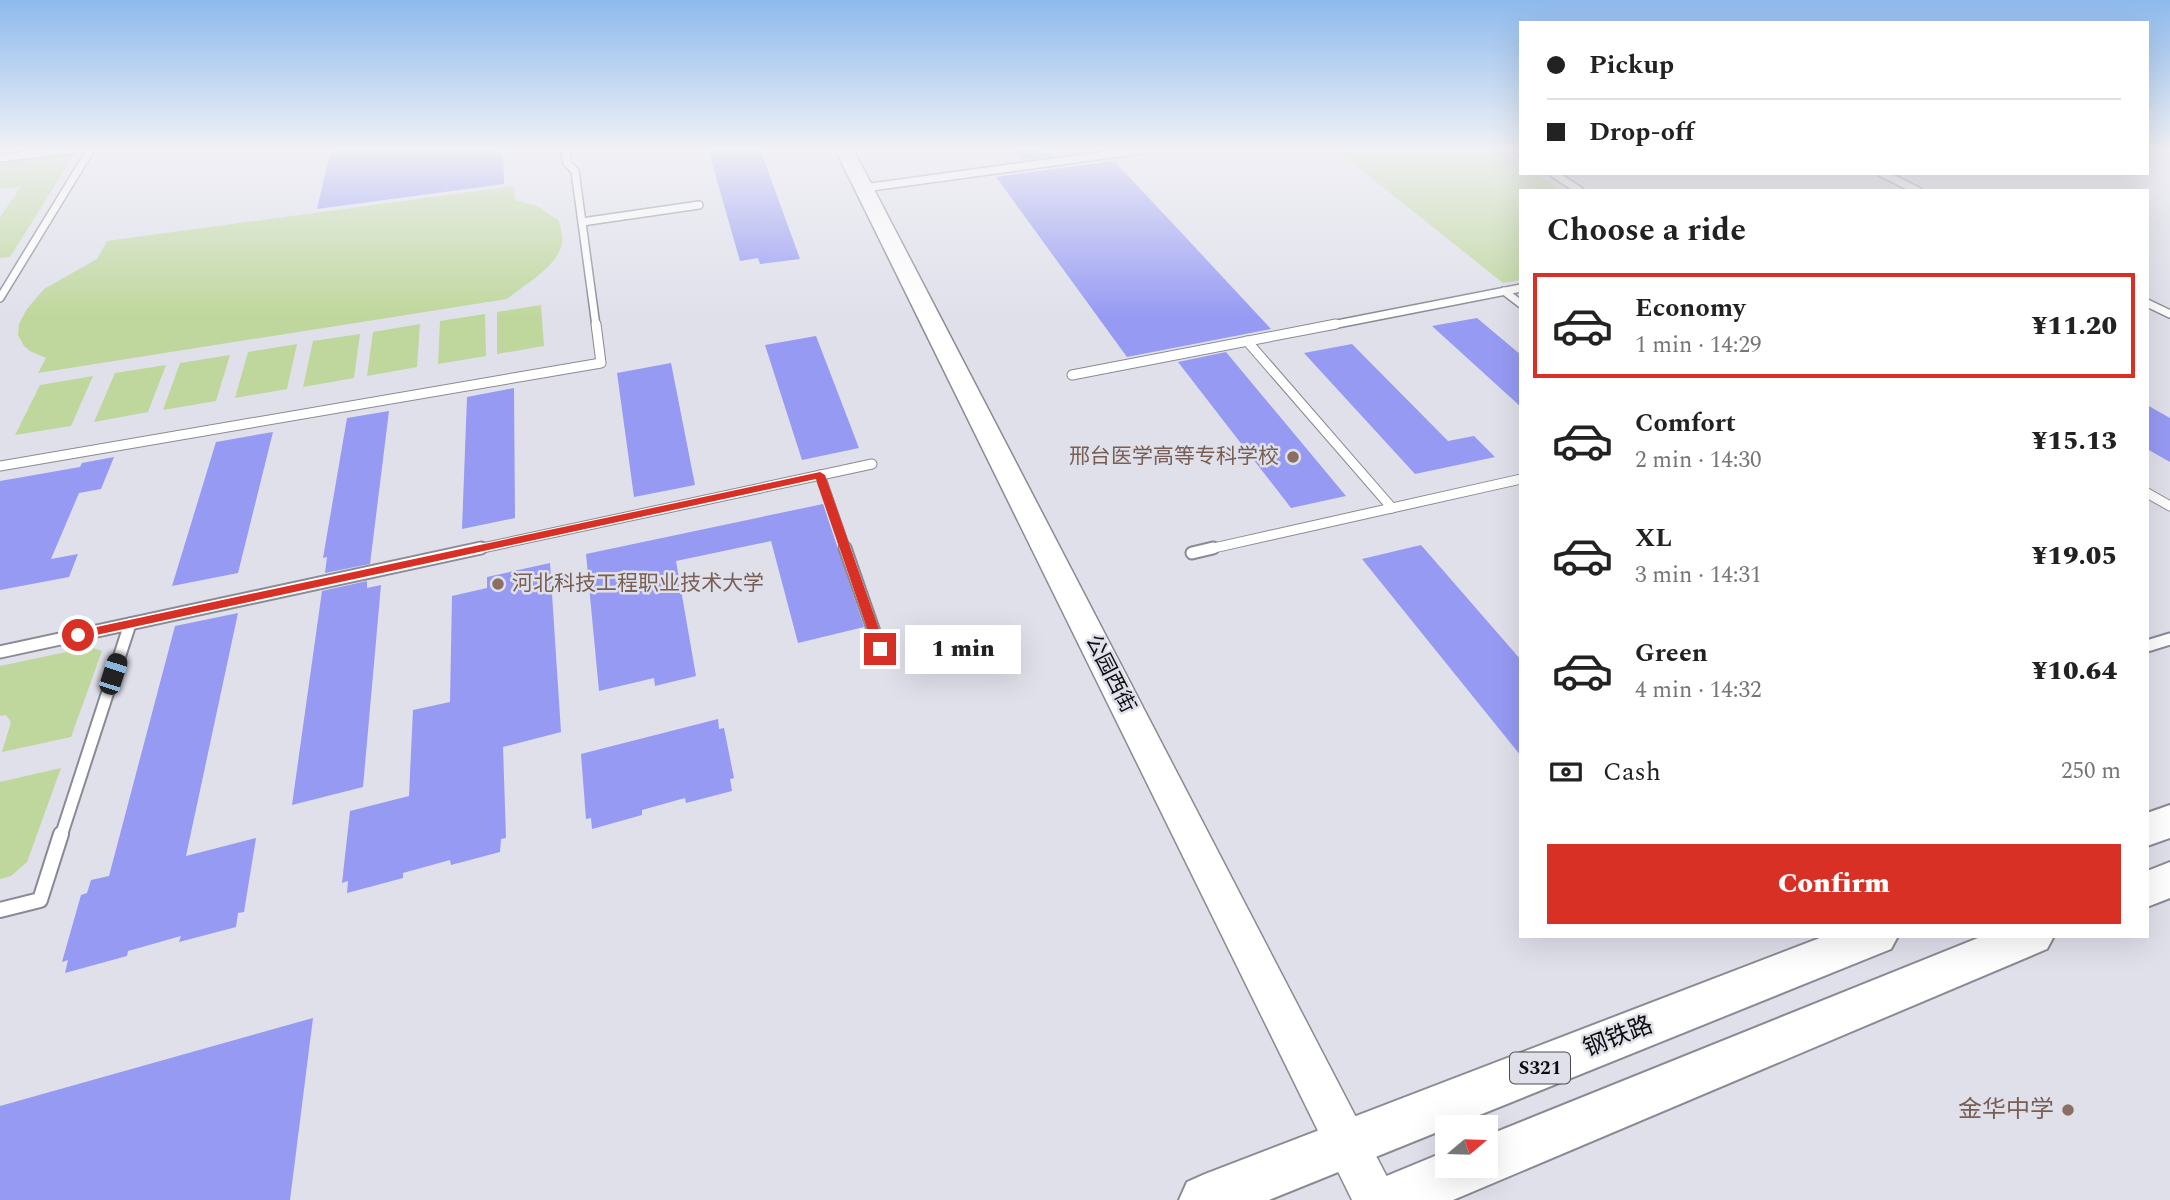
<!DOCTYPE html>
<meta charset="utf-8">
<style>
:root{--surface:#fff;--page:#f6f6f6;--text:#222;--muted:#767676;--line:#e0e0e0;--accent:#d93025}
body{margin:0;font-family:Spectral,"Noto Sans SC",serif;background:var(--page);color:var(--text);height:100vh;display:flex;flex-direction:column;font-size:26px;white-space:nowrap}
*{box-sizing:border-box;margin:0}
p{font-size:23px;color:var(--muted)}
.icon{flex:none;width:38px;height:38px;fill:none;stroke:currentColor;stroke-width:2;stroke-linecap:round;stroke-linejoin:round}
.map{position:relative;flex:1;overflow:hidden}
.sheet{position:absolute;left:1519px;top:189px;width:630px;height:749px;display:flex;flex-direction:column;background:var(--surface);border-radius:0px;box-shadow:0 7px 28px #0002}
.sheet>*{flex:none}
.hud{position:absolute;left:1519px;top:21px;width:630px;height:154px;border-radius:0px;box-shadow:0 7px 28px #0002;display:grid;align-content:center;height:154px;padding:0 28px;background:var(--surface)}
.needle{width:46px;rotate:71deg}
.fabs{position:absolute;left:1435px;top:1115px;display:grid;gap:14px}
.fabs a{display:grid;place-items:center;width:63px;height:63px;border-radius:0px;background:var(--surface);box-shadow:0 7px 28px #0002;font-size:35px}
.end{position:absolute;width:32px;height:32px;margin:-16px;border:9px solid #d93025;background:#fff;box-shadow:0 0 0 4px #fff}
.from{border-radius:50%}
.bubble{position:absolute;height:49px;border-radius:0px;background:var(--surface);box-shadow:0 7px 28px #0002;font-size:23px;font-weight:800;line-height:49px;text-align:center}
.car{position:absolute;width:21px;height:42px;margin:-21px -10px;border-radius:9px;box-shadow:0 0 5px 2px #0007;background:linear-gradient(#222 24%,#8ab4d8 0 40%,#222 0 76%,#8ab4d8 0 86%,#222 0)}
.hud b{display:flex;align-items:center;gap:24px;height:66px;font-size:26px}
.hud b+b{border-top:2px solid var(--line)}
.hud i{width:18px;height:18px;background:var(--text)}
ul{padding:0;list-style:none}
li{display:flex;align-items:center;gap:21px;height:105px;margin:0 14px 10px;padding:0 14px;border:4px solid transparent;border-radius:0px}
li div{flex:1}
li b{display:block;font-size:26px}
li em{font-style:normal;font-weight:800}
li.on{border-color:var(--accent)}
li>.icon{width:63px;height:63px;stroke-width:1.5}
h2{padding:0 28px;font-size:32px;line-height:84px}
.pay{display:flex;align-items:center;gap:18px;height:77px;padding:0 28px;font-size:26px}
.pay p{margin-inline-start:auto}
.cta{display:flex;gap:14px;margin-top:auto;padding:14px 28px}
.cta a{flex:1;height:80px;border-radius:0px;background:var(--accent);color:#fff;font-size:28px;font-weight:800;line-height:80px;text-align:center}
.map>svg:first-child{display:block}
.green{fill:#bfd79c}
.building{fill:#969af3}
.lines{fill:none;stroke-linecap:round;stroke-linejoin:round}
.lane-far3-casing{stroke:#898a93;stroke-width:10}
.lane-far2-casing{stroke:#898a93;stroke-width:11}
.lane-far1-casing{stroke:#898a93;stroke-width:15}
.lane-casing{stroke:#898a93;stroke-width:18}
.secondary-casing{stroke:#898a93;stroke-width:3}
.primary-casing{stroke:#898a93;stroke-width:4}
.lane-far3{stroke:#fff;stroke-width:7}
.lane-far2{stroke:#fff;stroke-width:9}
.lane-far1{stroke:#fff;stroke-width:11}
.lane{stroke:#fff;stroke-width:14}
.secondary{fill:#fff;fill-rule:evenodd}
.primary{fill:#fff;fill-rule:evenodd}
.route{fill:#d93025}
.education-dot{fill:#8d6e63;stroke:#dfe0ea;stroke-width:2.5}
.labels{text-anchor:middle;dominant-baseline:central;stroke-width:5;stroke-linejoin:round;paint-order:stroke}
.shield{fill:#dfe0ea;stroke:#4c4c51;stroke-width:2}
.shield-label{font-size:19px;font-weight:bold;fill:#0d0d10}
.education-label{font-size:21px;fill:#785e54;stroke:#dfe0ea;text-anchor:end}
.street-label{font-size:21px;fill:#0d0d10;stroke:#dfe0ea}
.near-street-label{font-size:24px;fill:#0d0d10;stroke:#dfe0ea}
.near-education-label{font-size:24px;fill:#785e54;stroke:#dfe0ea;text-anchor:end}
</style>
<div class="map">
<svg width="2170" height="1200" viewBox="0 0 2170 1200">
<rect width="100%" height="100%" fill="#dfe0ea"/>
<!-- green -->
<g class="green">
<polygon points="1335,149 1498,149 1521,164 1521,173 1535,173 1562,191 1521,191 1521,280 1503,283"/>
<polygon points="76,152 10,257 0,258 0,217 21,187 0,189 0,161"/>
<path d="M514 186 515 200 537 206 559 221C561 228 563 237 562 244 557 267 524 285 507 299L38 373 46 358 30 351 24 346 18 335 19 324 27 309 44 289 97 259 107 241Z"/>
<polygon points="541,305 544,346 497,354 497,312"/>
<polygon points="485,314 486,356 438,364 440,321"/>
<polygon points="420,324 417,367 367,376 373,332"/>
<polygon points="360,334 354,378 303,387 313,341"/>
<polygon points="297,344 287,389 235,398 248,352"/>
<polygon points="230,355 216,401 163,410 180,363"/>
<polygon points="166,365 148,412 94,422 115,373"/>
<polygon points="93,376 71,426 15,435 40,385"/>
<polygon points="90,647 102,651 71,737 2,752 11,722 6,715 0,716 0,666"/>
<polygon points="61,768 27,862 11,876 0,879 0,782"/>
</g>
<!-- building -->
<g class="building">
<polygon points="331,149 503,149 504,184 317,209"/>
<polygon points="708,149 760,149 800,259 760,264 758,258 740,261"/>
<polygon points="1013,149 1046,149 1052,156 1022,160"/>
<polygon points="1114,161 1177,228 1271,329 1127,357 996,177"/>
<polygon points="1477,318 1521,355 1521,407 1432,326"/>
<polygon points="816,336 859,448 802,460 765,345"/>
<polygon points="1352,344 1448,441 1474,436 1495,457 1415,474 1304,353"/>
<polygon points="1226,352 1346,496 1291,508 1178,362"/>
<polygon points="671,363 695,485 634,497 617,373"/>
<polygon points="514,388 515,518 462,529 467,397"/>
<polygon points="2147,405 2170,418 2170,462 2147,449"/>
<polygon points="389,411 370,564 325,573 327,557 323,558 347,418"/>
<polygon points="273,432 238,573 172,586 216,442"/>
<polygon points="114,457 101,489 79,493 51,559 78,554 69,577 0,590 0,481 80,467 82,463"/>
<polygon points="823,504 864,627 798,643 771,541 676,561 696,676 655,686 654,678 599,691 586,554"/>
<polygon points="1421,545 1521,660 1521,756 1362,559"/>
<polygon points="550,563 561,732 503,747 506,838 501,839 500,852 451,865 450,860 403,873 403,878 347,893 348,881 342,883 350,811 409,796 413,710 450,702 452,596 487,588 487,577"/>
<polygon points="367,581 367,588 381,585 363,787 292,805 322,591"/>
<polygon points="238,613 186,856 256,838 244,912 238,913 236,927 179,942 181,936 128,951 127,956 65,973 68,960 62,962 81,895 87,893 91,880 109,876 175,626"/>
<polygon points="718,719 719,729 724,728 734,778 730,779 732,791 686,803 685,798 642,810 642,815 592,829 591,818 586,819 581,754"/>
<polygon points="313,1018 290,1200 0,1200 0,1106"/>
</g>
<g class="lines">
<!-- lane-far3 casing -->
<g class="lane-far3-casing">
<g id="lane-far3">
<polyline points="565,149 567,163 575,171 596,326"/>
<polyline points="1515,149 1521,152"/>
<polyline points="0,158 76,149"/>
<polyline points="1553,173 1580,191"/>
<polyline points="1882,173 1918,191"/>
<polyline points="864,188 1148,149"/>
<polyline points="582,222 699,205"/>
<polyline points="1504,291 1521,304"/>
<polyline points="0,298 91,149"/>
<polyline points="2147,303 2170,314"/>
<polyline points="1327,326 1521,288"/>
</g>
</g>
<!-- lane-far2 casing -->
<g class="lane-far2-casing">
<g id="lane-far2">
<polyline points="1247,341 1392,508"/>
<polyline points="1072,375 1336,324"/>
<polyline points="0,466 601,363 596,324"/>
<polyline points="820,475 846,550"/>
<polyline points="2147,493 2170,506"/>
<polyline points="473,550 872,464"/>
<polyline points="1205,550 1521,479"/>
</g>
</g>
<!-- lane-far1 casing -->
<g class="lane-far1-casing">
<g id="lane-far1">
<polyline points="845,548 880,649"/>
<polyline points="1192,553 1213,548"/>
<polyline points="2147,646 2170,639"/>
<polyline points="0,652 481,548"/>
<polyline points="61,836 130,624"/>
</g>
</g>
<!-- lane casing -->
<g class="lane-casing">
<polyline id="lane" points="0,910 40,900 61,834"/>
</g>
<!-- secondary casing -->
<g class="secondary-casing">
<polygon id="secondary" points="835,149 853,149 1399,1200 1352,1200"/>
</g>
<!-- primary casing -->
<g class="primary-casing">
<g id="primary">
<polygon points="2170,805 2170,838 2147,846 2147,813"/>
<polygon points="2170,862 2170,898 2147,907 2147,871"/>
<polygon points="1825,936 1898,936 1891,949 1269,1200 1179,1200 1187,1182 1205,1174"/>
<polygon points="1983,936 2054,936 2047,949 1453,1200 1364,1200 1372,1182 1447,1151 1447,1166 1486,1166 1486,1136"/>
</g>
</g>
<!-- lane-far3 -->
<use href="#lane-far3" class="lane-far3"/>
<!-- lane-far2 -->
<use href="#lane-far2" class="lane-far2"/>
<!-- lane-far1 -->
<use href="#lane-far1" class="lane-far1"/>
<!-- lane -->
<use href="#lane" class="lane"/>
<!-- secondary -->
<use href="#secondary" class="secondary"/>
<!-- primary -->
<use href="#primary" class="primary"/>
</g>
<!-- sky -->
<linearGradient id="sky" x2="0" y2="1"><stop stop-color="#8ebaed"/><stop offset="0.47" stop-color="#f1f1f6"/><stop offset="1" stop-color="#f1f1f6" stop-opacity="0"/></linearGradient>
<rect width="2170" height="317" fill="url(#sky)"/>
<!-- route -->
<polygon class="route" points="820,472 825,475 886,649 885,652 876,652 874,649 816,479 78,639 72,635 78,631"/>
<!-- markers -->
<g class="education-dot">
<circle cx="1293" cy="457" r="7"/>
<circle cx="498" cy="584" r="7"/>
<circle cx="2068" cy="1110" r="7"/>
</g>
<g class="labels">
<!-- shield labels -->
<rect class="shield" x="1510" y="1052.5" width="60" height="31" rx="5"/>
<g class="shield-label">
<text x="1540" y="1068">S321</text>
</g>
<!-- education labels -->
<g class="education-label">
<text x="1279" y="457">邢台医学高等专科学校</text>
<text x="512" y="584" text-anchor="start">河北科技工程职业技术大学</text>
</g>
<!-- street labels -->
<g class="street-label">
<text transform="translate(1110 674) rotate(63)">公园西街</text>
</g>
<!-- near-street labels -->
<g class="near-street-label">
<text transform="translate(1618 1037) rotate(-21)">钢铁路</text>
</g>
<!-- near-education labels -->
<g class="near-education-label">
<text x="2054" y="1110">金华中学</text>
</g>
</g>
</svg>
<div class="fabs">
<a><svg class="needle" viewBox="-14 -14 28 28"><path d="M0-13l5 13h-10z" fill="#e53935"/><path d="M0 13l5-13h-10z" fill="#767676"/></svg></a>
</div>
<i class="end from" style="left:78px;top:635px"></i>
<i class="end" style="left:880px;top:649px"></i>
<div class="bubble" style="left:905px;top:625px;width:116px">1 min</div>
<i class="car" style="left:113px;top:674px;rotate:18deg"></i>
<div class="hud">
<b><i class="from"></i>Pickup</b>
<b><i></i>Drop-off</b>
</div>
<section class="sheet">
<h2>Choose a ride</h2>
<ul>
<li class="on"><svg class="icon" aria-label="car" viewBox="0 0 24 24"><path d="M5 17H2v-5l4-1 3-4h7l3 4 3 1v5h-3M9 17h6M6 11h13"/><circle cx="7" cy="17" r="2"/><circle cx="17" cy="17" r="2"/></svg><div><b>Economy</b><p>1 min · 14:29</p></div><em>¥11.20</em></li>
<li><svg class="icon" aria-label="car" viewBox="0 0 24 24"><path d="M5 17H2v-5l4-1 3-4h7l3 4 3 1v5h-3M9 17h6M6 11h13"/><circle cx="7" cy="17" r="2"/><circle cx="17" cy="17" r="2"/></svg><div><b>Comfort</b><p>2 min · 14:30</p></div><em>¥15.13</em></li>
<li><svg class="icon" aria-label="car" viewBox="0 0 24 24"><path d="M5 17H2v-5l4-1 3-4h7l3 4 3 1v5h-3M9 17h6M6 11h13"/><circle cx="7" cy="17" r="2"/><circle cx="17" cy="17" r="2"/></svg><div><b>XL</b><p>3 min · 14:31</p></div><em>¥19.05</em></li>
<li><svg class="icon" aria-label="car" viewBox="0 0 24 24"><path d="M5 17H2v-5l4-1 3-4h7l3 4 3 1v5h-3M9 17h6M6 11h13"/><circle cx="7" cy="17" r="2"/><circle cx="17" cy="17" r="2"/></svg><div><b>Green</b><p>4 min · 14:32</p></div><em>¥10.64</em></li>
</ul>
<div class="pay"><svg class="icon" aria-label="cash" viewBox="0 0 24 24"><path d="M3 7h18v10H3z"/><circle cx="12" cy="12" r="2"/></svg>Cash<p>250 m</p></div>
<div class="cta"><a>Confirm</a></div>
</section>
</div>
